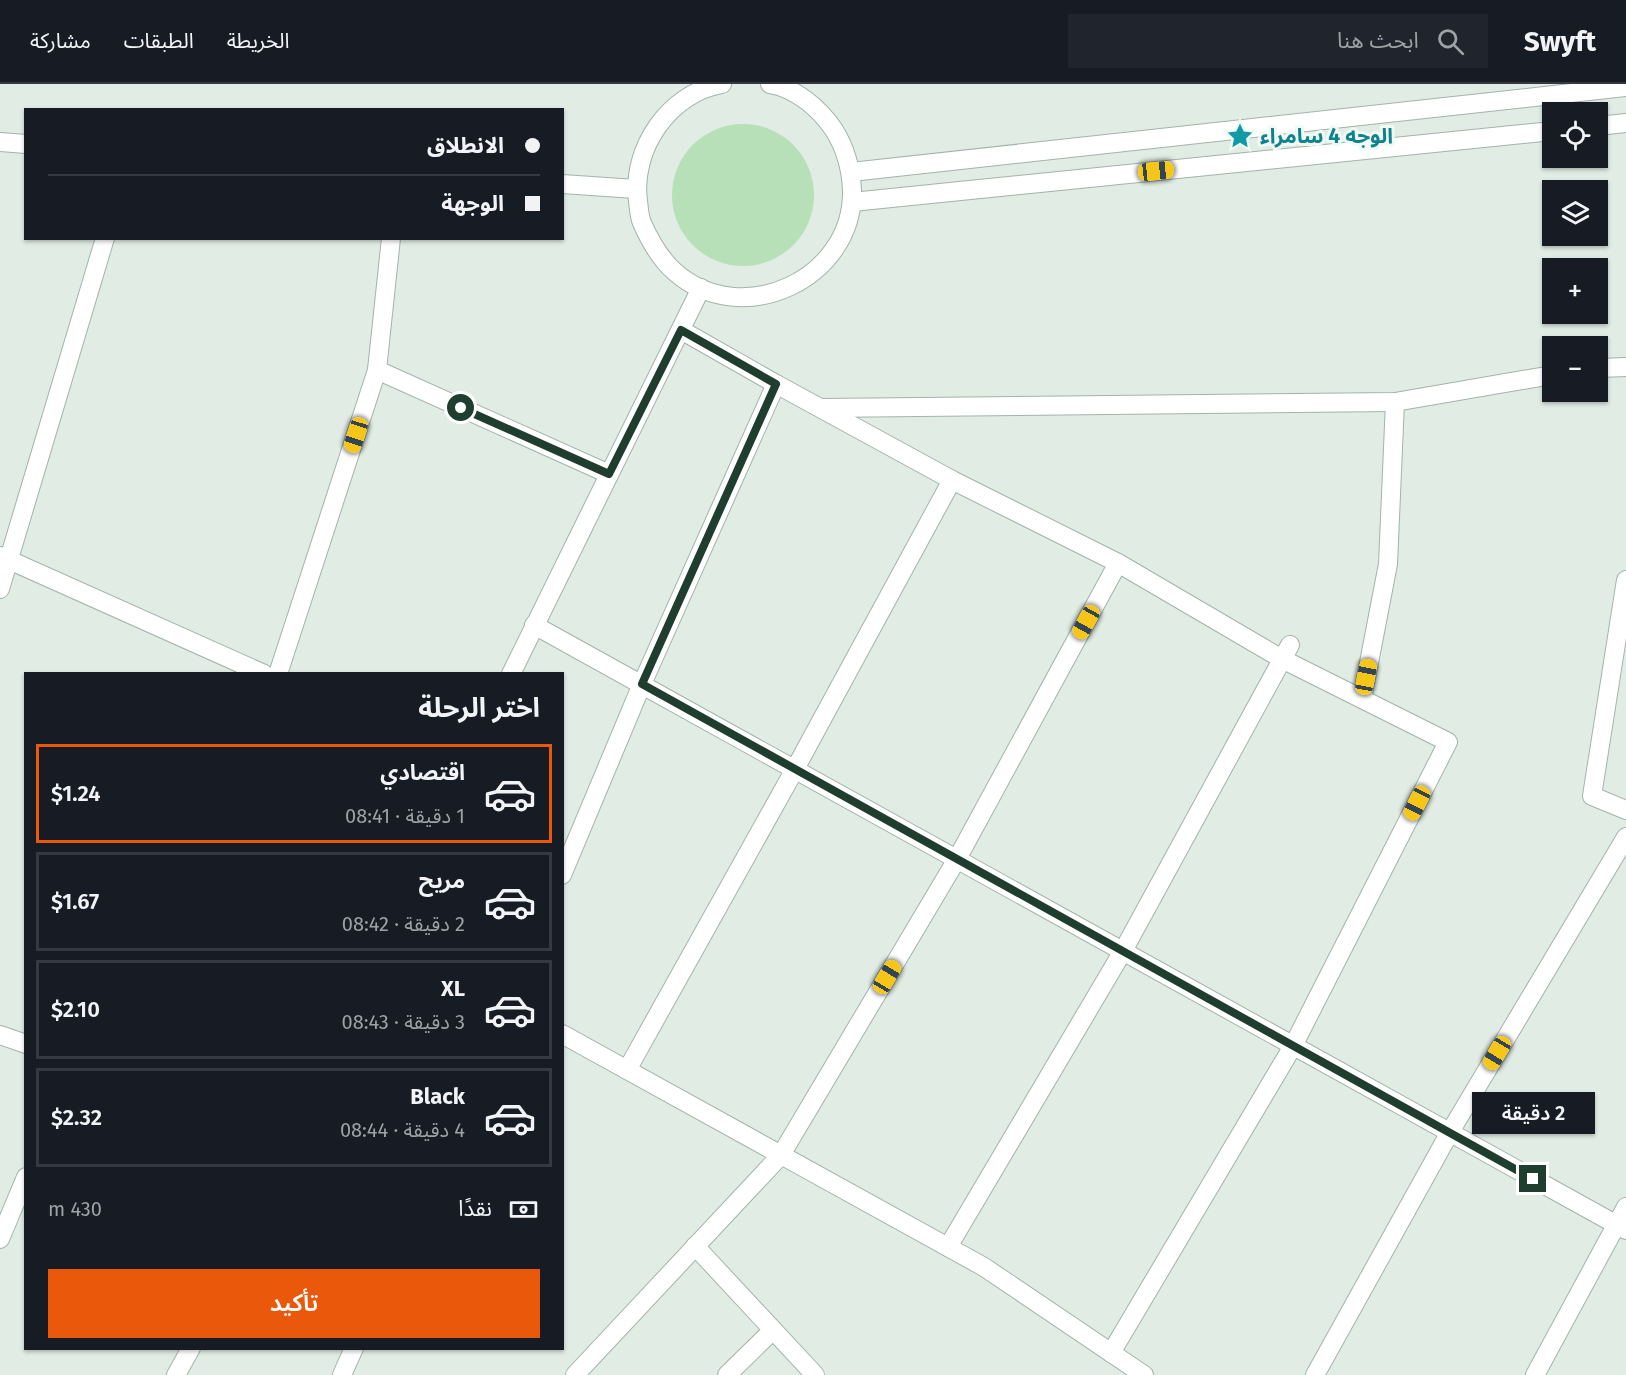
<!DOCTYPE html>
<html lang="ar">
<meta charset="utf-8">
<style>
:root{--surface:#171b24;--page:#20242c;--text:#f1f3f6;--muted:#9ea1a6;--line:#363941;--accent:#ea580c}
body{margin:0;font-family:"Fira Sans","Noto Sans Arabic",sans-serif;background:var(--page);color:var(--text);direction:rtl;height:100vh;display:flex;flex-direction:column;font-size:22px;white-space:nowrap}
*{box-sizing:border-box;margin:0}
p{font-size:20px;color:var(--muted)}
.icon{flex:none;width:33px;height:33px;fill:none;stroke:currentColor;stroke-width:2;stroke-linecap:round;stroke-linejoin:round}
.map{position:relative;flex:1;overflow:hidden;direction:ltr}
.sheet{position:absolute;left:24px;top:588px;width:540px;height:678px;display:flex;flex-direction:column;background:var(--surface);border-radius:0px;box-shadow:0 2px 4px #0004;direction:rtl}
.sheet>*{flex:none}
.hud{position:absolute;left:24px;top:24px;width:540px;height:132px;border-radius:0px;box-shadow:0 2px 4px #0004;direction:rtl;display:grid;align-content:center;height:132px;padding:0 24px;background:var(--surface)}
.controls{position:absolute;left:1542px;top:18px;display:grid;gap:12px}
.controls a{display:grid;place-items:center;width:66px;height:66px;border-radius:0px;background:var(--surface);box-shadow:0 2px 4px #0004;font-size:30px}
.end{position:absolute;width:27px;height:27px;margin:-14px;border:8px solid #1f3e2f;background:#fff;box-shadow:0 0 0 3px #fff}
.from{border-radius:50%}
.bubble{position:absolute;height:42px;border-radius:0px;background:var(--surface);box-shadow:0 2px 4px #0004;font-size:20px;font-weight:600;line-height:42px;text-align:center;direction:rtl}
.car{position:absolute;width:18px;height:36px;margin:-18px -9px;border-radius:8px;box-shadow:0 0 4px 2px #0007;background:linear-gradient(#f5c518 24%,#345 0 40%,#f5c518 0 76%,#345 0 86%,#f5c518 0)}
.hud b{display:flex;align-items:center;gap:21px;height:57px;font-size:22px}
.hud b+b{border-top:2px solid var(--line)}
.hud i{width:15px;height:15px;background:var(--text)}
ul{padding:0;list-style:none}
li{display:flex;align-items:center;gap:18px;height:99px;margin:0 12px 9px;padding:0 12px;border:3px solid var(--line);border-radius:0px}
li div{flex:1}
li b{display:block;font-size:22px}
li em{font-style:normal;font-weight:600}
li.active{border-color:var(--accent)}
li>.icon{width:54px;height:54px;stroke-width:1.5}
h2{padding:0 24px;font-size:27px;line-height:72px}
.pay{display:flex;align-items:center;gap:15px;height:66px;padding:0 24px;font-size:22px}
.pay p{margin-inline-start:auto}
.action{display:flex;gap:12px;margin-top:auto;padding:12px 24px}
.action a{flex:1;height:69px;border-radius:0px;background:var(--accent);color:#fff;font-size:24px;font-weight:600;line-height:69px;text-align:center}
header{display:flex;align-items:center;gap:36px;box-sizing:border-box;height:84px;padding:0 30px;background:var(--surface);border-bottom:2px solid var(--line)}
header strong{font-size:28px}
nav{display:flex;gap:33px;margin-inline-start:auto;font-size:21px}
.search{width:420px;height:54px;background:var(--page);display:flex;align-items:center;gap:15px;box-sizing:border-box;padding:0 21px;border-radius:0px;color:var(--muted);font-size:22px}
.map>svg:first-child{display:block}
.green{fill:#b7e0b9}
.lines{fill:none;stroke-linecap:round;stroke-linejoin:round}
.street-casing{stroke:#a2b4aa;stroke-width:20}
.street{stroke:#fff;stroke-width:18}
.route{stroke:#1f3e2f;stroke-width:8}
.labels{text-anchor:middle;dominant-baseline:central;stroke-width:6;stroke-linejoin:round;paint-order:stroke}
.culture-label{font-size:21px;font-weight:bold;fill:#0d838f;stroke:#f1f9f3;text-anchor:start}
</style>
<header>
<strong>Swyft</strong>
<div class="search"><svg class="icon" aria-label="search" viewBox="0 0 24 24"><circle cx="10" cy="10" r="6"/><path d="M15 15l6 6"/></svg>ابحث هنا</div>
<nav><a>الخريطة</a><a>الطبقات</a><a>مشاركة</a></nav>
</header>
<div class="map">
<svg width="1626" height="1291" viewBox="0 0 1626 1291">
<rect width="100%" height="100%" fill="#e0ece4"/>
<!-- green -->
<circle class="green" cx="743" cy="111" r="71"/>
<g class="lines">
<!-- street casing -->
<g class="street-casing">
<g id="street">
<path d="M722 0C669 9 631 65 638 117 639 124 639 132 642 139 650 157 660 175 675 188 742 247 854 195 852 106 851 84 846 65 834 46 820 25 796 4 770 0"/>
<polyline points="1598,42 1626,39"/>
<polyline points="0,58 26,60"/>
<polyline points="851,88 1626,3"/>
<polyline points="562,100 636,105"/>
<polyline points="852,118 1552,47"/>
<polyline points="1598,284 1626,283"/>
<polyline points="377,286 609,390"/>
<polyline points="776,300 952,396 1118,479 1282,575 1448,658 1293,962 1111,1269"/>
<polyline points="822,324 1395,318 1552,291"/>
<polyline points="0,472 264,590"/>
<polyline points="1626,496 1592,712 1626,726"/>
<polyline points="0,505 105,154"/>
<polyline points="534,541 1626,1146"/>
<polyline points="278,590 377,286 391,154"/>
<polyline points="511,590 701,204"/>
<polyline points="1362,615 1388,480 1395,318"/>
<polyline points="562,791 642,600 776,300 681,246"/>
<polyline points="562,950 984,1183 1144,1291"/>
<polyline points="0,951 26,960"/>
<polyline points="627,986 795,685 952,396"/>
<polyline points="0,1155 26,1093"/>
<polyline points="695,1162 815,1291"/>
<polyline points="948,1163 1123,867 1290,561"/>
<polyline points="176,1291 191,1264"/>
<polyline points="342,1291 354,1264"/>
<polyline points="575,1291 781,1071 957,775 1118,479"/>
<polyline points="727,1291 773,1246"/>
<polyline points="1315,1291 1450,1048 1626,753"/>
<polyline points="1535,1291 1626,1123"/>
</g>
</g>
<!-- street -->
<use href="#street" class="street"/>
</g>
<g class="lines">
<!-- route -->
<polyline class="route" points="461,324 609,390 681,246 776,300 642,600 1533,1095"/>
</g>
<!-- icons -->
<defs>
<g id="sight-bare" transform="scale(2.07)"><path d="M0-6L1.8-2.2L6-1.7L2.9 1.2L3.7 5.4L0 3.3L-3.7 5.4L-2.9 1.2L-6-1.7L-1.8-2.2Z" fill="#0f9aa8" stroke="#f1f9f3" stroke-width="2.5" paint-order="stroke"/></g>
</defs>
<g fill-rule="evenodd">
<use href="#sight-bare" x="1240" y="52"/>
</g>
<g class="labels">
<!-- culture labels -->
<g class="culture-label">
<text x="1260" y="52">الوجه 4 سامراء</text>
</g>
</g>
</svg>
<div class="controls">
<a><svg class="icon" aria-label="locate" viewBox="0 0 24 24"><circle cx="12" cy="12" r="6"/><path d="M12 2v4M12 18v4M2 12h4M18 12h4"/></svg></a>
<a><svg class="icon" aria-label="layers" viewBox="0 0 24 24"><path d="M12 4l9 5-9 5-9-5zM3 14l9 5 9-5"/></svg></a>
<a>+</a>
<a>−</a>
</div>
<i class="end from" style="left:461px;top:324px"></i>
<i class="end" style="left:1533px;top:1095px"></i>
<div class="bubble" style="left:1472px;top:1008px;width:123px">2 دقيقة</div>
<i class="car" style="left:1156px;top:87px;rotate:84deg"></i>
<i class="car" style="left:356px;top:351px;rotate:198deg"></i>
<i class="car" style="left:1086px;top:538px;rotate:209deg"></i>
<i class="car" style="left:1366px;top:593px;rotate:11deg"></i>
<i class="car" style="left:1417px;top:719px;rotate:207deg"></i>
<i class="car" style="left:887px;top:893px;rotate:31deg"></i>
<i class="car" style="left:1497px;top:969px;rotate:211deg"></i>
<div class="hud">
<b><i class="from"></i>الانطلاق</b>
<b><i></i>الوجهة</b>
</div>
<section class="sheet">
<h2>اختر الرحلة</h2>
<ul>
<li class="active"><svg class="icon" aria-label="car" viewBox="0 0 24 24"><path d="M5 17H2v-5l4-1 3-4h7l3 4 3 1v5h-3M9 17h6M6 11h13"/><circle cx="7" cy="17" r="2"/><circle cx="17" cy="17" r="2"/></svg><div><b>اقتصادي</b><p>1 دقيقة · 08:41</p></div><em>$1.24</em></li>
<li><svg class="icon" aria-label="car" viewBox="0 0 24 24"><path d="M5 17H2v-5l4-1 3-4h7l3 4 3 1v5h-3M9 17h6M6 11h13"/><circle cx="7" cy="17" r="2"/><circle cx="17" cy="17" r="2"/></svg><div><b>مريح</b><p>2 دقيقة · 08:42</p></div><em>$1.67</em></li>
<li><svg class="icon" aria-label="car" viewBox="0 0 24 24"><path d="M5 17H2v-5l4-1 3-4h7l3 4 3 1v5h-3M9 17h6M6 11h13"/><circle cx="7" cy="17" r="2"/><circle cx="17" cy="17" r="2"/></svg><div><b>XL</b><p>3 دقيقة · 08:43</p></div><em>$2.10</em></li>
<li><svg class="icon" aria-label="car" viewBox="0 0 24 24"><path d="M5 17H2v-5l4-1 3-4h7l3 4 3 1v5h-3M9 17h6M6 11h13"/><circle cx="7" cy="17" r="2"/><circle cx="17" cy="17" r="2"/></svg><div><b>Black</b><p>4 دقيقة · 08:44</p></div><em>$2.32</em></li>
</ul>
<div class="pay"><svg class="icon" aria-label="cash" viewBox="0 0 24 24"><path d="M3 7h18v10H3z"/><circle cx="12" cy="12" r="2"/></svg>نقدًا<p>430 m</p></div>
<div class="action"><a>تأكيد</a></div>
</section>
</div>
